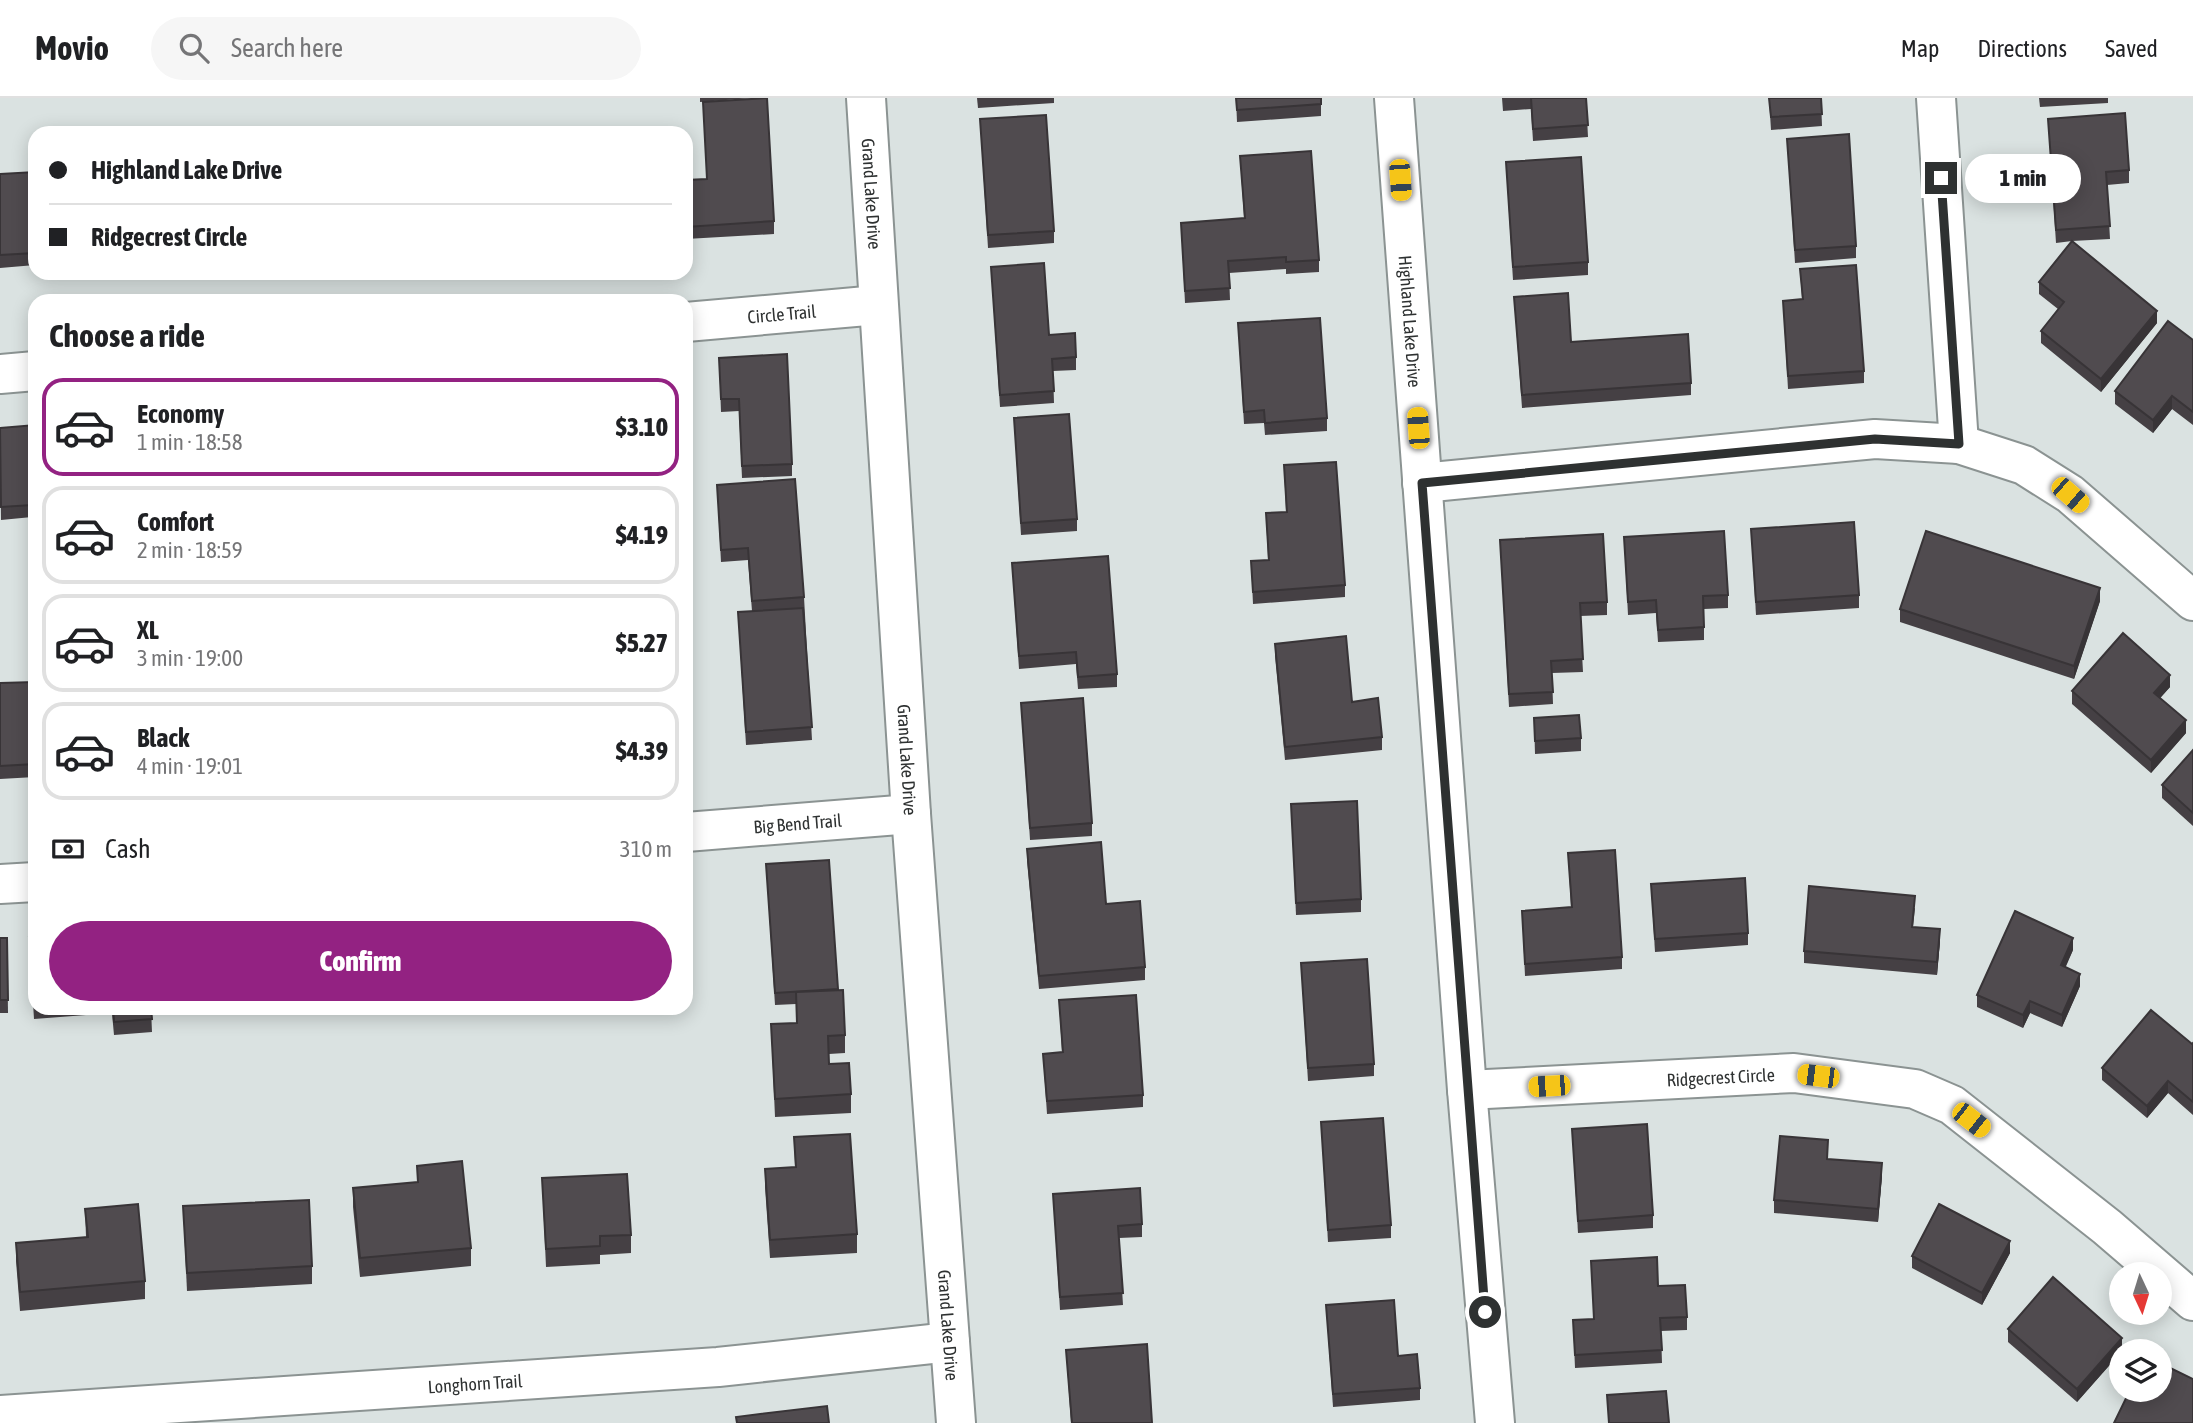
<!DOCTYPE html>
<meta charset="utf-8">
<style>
:root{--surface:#fff;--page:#f6f6f6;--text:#202124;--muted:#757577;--line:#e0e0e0;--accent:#932282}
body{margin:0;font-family:"Asap Condensed",sans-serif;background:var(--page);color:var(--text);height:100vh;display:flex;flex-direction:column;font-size:26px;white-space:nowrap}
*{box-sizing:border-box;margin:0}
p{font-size:23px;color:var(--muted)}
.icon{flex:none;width:38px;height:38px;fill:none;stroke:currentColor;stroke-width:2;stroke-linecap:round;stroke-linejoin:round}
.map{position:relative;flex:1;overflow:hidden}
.details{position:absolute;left:28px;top:196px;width:665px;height:721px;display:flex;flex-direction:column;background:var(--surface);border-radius:21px;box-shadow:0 4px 18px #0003}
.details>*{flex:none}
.top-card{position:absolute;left:28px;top:28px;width:665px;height:154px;border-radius:21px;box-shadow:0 4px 18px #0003;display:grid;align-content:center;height:154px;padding:0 21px;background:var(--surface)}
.needle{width:46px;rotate:176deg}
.buttons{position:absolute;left:2109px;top:1164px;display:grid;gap:14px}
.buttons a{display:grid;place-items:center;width:63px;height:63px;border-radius:50%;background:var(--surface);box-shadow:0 4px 18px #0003;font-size:35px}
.end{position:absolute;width:32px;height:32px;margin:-16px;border:9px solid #2e3131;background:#fff;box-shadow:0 0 0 4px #fff}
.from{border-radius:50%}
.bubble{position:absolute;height:49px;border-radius:24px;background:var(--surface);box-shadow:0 4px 18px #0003;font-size:23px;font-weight:800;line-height:49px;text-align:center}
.car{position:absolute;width:21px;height:42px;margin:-21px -10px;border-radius:9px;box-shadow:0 0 5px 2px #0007;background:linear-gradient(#f5c518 24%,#345 0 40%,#f5c518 0 76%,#345 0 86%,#f5c518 0)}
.top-card b{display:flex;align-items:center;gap:24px;height:66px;font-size:26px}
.top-card b+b{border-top:2px solid var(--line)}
.top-card i{width:18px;height:18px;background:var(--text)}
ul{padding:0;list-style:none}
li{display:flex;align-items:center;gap:21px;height:98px;margin:0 14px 10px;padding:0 7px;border:4px solid var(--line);border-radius:21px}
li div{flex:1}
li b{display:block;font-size:26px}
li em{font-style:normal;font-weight:800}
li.active{border-color:var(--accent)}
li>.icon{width:63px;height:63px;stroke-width:1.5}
h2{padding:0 21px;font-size:32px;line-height:84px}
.pay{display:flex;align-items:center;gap:18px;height:77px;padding:0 21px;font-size:26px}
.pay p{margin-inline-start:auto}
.primary-button{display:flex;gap:14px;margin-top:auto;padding:14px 21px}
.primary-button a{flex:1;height:80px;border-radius:42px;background:var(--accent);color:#fff;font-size:28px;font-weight:800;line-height:80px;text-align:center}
header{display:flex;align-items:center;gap:42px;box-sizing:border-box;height:98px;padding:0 35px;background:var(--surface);border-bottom:2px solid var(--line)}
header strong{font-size:33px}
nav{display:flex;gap:38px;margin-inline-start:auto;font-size:24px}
.search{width:490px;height:63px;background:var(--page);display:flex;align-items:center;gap:18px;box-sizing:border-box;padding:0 24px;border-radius:38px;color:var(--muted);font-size:26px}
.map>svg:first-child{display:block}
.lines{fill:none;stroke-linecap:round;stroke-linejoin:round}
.minor-casing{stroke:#8b9392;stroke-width:42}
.minor{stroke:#fff;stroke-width:38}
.wall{fill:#454044}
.shaded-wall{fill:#383437}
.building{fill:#504b4f;stroke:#383437;stroke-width:2}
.route{stroke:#2e3131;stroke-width:9}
.labels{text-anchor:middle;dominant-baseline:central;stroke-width:7;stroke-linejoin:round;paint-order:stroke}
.street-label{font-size:18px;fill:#2e3131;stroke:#dae2e1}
</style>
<header>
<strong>Movio</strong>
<div class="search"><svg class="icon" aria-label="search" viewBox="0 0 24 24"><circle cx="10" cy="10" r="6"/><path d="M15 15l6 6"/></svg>Search here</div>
<nav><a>Map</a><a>Directions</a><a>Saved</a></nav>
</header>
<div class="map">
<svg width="2193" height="1325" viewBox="0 0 2193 1325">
<rect width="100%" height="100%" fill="#dae2e1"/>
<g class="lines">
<!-- minor casing -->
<g class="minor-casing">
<g id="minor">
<path id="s1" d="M866 0 911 716 956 1325"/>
<path id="s2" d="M1394 0 1467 992 1495 1325"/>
<polyline points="1936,0 1959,346"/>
<path id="s3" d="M686 224 878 207"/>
<polyline points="0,276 35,273"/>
<polyline points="1422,385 1875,341 1959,346 2024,367 2070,396 2193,503"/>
<path id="s4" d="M686 734 911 716"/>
<polyline points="0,786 35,784"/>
<path id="s5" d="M1467 992 1794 975 1915 991 1952 1007 2107 1129 2193 1203"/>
<path id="s6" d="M0 1317 718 1269 950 1244"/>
</g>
</g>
<!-- minor -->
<use href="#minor" class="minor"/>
</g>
<!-- wall -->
<g class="wall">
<polygon points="700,0 752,0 700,4"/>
<polygon points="977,0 1054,0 1054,5 978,10"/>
<polygon points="1236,0 1321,0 1321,18 1237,24"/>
<polygon points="1502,0 1586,0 1588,39 1533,43 1531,11 1503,13"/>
<polygon points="1769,0 1821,0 1822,28 1771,32"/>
<polygon points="2039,0 2108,0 2108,5 2040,9"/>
<polygon points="703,4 774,123 774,136 686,141 686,82 707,81"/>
<polygon points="980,21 1054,133 1054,145 988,150"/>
<polygon points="2048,21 2129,72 2129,85 2107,87 2110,141 2072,143 2157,225 2101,294 2041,245 2041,233 2058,211 2039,196 2039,184 2072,143 2056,145"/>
<polygon points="1787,41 1856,148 1856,160 1795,165"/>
<polygon points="1240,58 1319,162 1319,174 1286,176 1286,171 1229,175 1230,202 1185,205 1181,125 1244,120"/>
<polygon points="1506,64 1588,164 1588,177 1513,182"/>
<polygon points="35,74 35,167 0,170 0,76"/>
<polygon points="991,169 1049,237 1076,259 1076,272 1053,273 1054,305 1000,309"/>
<polygon points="1800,171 1864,273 1864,285 1788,291 1783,203 1802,201"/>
<polygon points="1514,199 1571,244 1691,285 1691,297 1522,310"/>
<polygon points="1238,225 1327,320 1327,333 1265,337 1264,325 1244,326"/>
<polygon points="2193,242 2193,327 2172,311 2153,335 2115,306 2115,293"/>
<polygon points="719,260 792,366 792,378 742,380 739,313 721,314"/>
<polygon points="1014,320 1077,421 1077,433 1021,437"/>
<polygon points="35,327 35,439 33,439 32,419 1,422 0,330"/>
<polygon points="1284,367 1345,487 1345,499 1253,506 1251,463 1268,462 1266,415 1286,414"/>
<polygon points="717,387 804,499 812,642 746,647 738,514 752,513 748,462 721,464"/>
<polygon points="1751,431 1859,497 1859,510 1756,517"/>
<polygon points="1624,439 1728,497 1728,510 1704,511 1704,542 1658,544 1656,515 1628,517"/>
<polygon points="1500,442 1607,504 1607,517 1580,518 1583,574 1552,575 1553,606 1509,609"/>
<polygon points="1012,465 1117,576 1117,589 1078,591 1076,566 1019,571"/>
<polygon points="2100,503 2074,581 1900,524 1900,511"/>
<polygon points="1275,546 1352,604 1382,639 1382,652 1285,662 1275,558"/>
<polygon points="35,584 35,679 0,681 0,585"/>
<polygon points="2170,589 2160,600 2186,635 2151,675 2072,606 2072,593"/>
<polygon points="1021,605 1092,725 1092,738 1030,742"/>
<polygon points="1534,620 1581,640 1581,653 1535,656"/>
<polygon points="2193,652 2193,728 2162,700 2162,687"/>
<polygon points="1291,706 1361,801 1361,814 1296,817"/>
<polygon points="1027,751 1106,806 1145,869 1145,882 1039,891 1027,763"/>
<polygon points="1568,755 1622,859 1622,871 1525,878 1522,813 1571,809"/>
<polygon points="829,762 838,892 845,937 845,955 829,956 829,966 851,996 851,1015 775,1019 771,926 796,925 796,906 775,907 766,766"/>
<polygon points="1651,786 1748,835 1748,847 1655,854"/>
<polygon points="1915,810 1913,829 1940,843 1937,877 1804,865 1804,853"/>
<polygon points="29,839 35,839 35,910 151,910 152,934 114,937 112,915 34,921"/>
<polygon points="0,840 7,840 8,915 0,915"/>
<polygon points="2073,852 2065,869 2080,888 2062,929 2030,915 2023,930 1977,909 1977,897"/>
<polygon points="1301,865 1374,966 1374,978 1308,983"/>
<polygon points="1059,902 1143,997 1143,1009 1047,1016 1043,956 1062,954"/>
<polygon points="196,910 242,910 196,912"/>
<polygon points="590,910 612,910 590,912"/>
<polygon points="2193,945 2193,1017 2168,995 2147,1020 2102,982 2102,970"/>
<polygon points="1321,1024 1391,1127 1391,1140 1328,1144"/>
<polygon points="1572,1031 1653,1117 1653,1130 1578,1135"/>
<polygon points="794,1039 857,1136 857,1155 770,1160 765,1089 765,1071 795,1069"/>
<polygon points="1828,1055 1828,1061 1882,1078 1878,1124 1774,1115 1774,1102"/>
<polygon points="417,1068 471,1150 471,1168 360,1179 353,1109 353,1090 417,1084"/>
<polygon points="542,1080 631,1137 631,1155 600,1157 600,1166 546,1169"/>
<polygon points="1053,1096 1142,1126 1142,1139 1119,1140 1123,1207 1060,1212"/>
<polygon points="183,1108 312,1168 312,1186 187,1193"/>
<polygon points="85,1111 145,1183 145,1201 20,1213 16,1163 16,1145 86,1139"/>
<polygon points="2010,1155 1982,1207 1912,1170 1912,1158"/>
<polygon points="1591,1163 1658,1188 1687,1219 1687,1232 1661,1233 1662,1265 1575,1270 1573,1222 1594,1221"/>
<polygon points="1326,1207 1398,1258 1420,1290 1420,1302 1333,1309"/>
<polygon points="2008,1231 2122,1253 2077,1304 2008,1244"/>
<polygon points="1066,1252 1152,1325 1071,1325"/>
</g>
<!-- shaded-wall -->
<g class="shaded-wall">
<polygon points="2157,213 2157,225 2101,294 2101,281"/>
<polygon points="2172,298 2172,311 2153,335 2153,322"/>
<polygon points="2100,490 2100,503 2074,581 2074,568"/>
<polygon points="2170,577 2170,589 2154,607 2154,595"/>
<polygon points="2186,622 2186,635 2151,675 2151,662"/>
<polygon points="1940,831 1940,843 1937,877 1937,864"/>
<polygon points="2073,840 2073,852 2061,880 2061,867"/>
<polygon points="2080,876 2080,888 2062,929 2062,917"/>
<polygon points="2030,903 2030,915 2023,930 2023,917"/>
<polygon points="2168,983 2168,995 2147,1020 2147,1008"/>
<polygon points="1882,1065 1882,1078 1878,1124 1878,1111"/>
<polygon points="2010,1143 2010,1155 1982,1207 1982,1195"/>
<polygon points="2122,1240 2122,1253 2077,1304 2077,1291"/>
</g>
<!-- building -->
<g class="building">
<polygon points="767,0 774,123 686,129 686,82 707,81 703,4"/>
<polygon points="1236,0 1321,0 1321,6 1237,12"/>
<polygon points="1531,0 1586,0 1588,27 1533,31"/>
<polygon points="1769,0 1821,0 1822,16 1771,19"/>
<polygon points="2125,15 2129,72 2106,74 2110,128 2056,132 2048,21"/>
<polygon points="1046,17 1054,133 988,137 980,21"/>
<polygon points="1849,36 1856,148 1795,152 1787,41"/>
<polygon points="1311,53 1319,162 1286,164 1286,159 1228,163 1230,190 1185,193 1181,125 1245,120 1240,58"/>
<polygon points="1581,59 1588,164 1513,169 1506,64"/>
<polygon points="35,74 35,155 0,157 0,76"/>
<polygon points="2072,143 2157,213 2101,281 2041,233 2064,204 2039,184"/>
<polygon points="1044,165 1049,237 1075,235 1076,259 1052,261 1054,293 1000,297 991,169"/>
<polygon points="1856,167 1864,273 1788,278 1783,203 1803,201 1800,171"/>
<polygon points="1568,195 1571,244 1688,236 1691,285 1522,297 1514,199"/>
<polygon points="1320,220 1327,320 1265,325 1264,312 1244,314 1238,225"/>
<polygon points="2168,223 2193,242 2193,314 2172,298 2153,322 2115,293"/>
<polygon points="787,256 792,366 742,368 739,301 721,301 719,260"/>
<polygon points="1069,316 1077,421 1021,425 1014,320"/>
<polygon points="35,327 35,426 33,426 32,407 1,409 0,330"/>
<polygon points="1336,364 1345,487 1253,494 1251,463 1269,462 1266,415 1287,414 1284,367"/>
<polygon points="795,381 804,499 752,503 748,450 721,452 717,387"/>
<polygon points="1854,424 1859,497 1756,504 1751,431"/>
<polygon points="1724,433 1728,497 1703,498 1704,529 1658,532 1656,502 1628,504 1624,439"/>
<polygon points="1926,433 2100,490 2074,568 1900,511"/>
<polygon points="1603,436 1607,504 1580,505 1583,561 1551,563 1553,594 1509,596 1500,442"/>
<polygon points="1108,458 1117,576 1078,579 1076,554 1019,558 1012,465"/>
<polygon points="803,510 812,629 746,634 738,514"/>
<polygon points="2123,535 2170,577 2154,595 2186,622 2151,662 2072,593"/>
<polygon points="1346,538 1352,604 1378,600 1382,639 1285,649 1275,546"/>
<polygon points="35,584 35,666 0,668 0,585"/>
<polygon points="1083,600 1092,725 1030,730 1021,605"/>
<polygon points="1579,617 1581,640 1535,643 1534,620"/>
<polygon points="2193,652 2193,715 2162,687"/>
<polygon points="1357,703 1361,801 1296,805 1291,706"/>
<polygon points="1101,744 1106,806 1140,803 1145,869 1039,878 1027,751"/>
<polygon points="1615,752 1622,859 1525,866 1522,813 1572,809 1568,755"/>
<polygon points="829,762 838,891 775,895 766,766"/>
<polygon points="1745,780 1748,835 1655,841 1651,786"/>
<polygon points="1809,788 1915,798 1912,829 1940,831 1937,864 1804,853"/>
<polygon points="2015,813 2073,840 2061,867 2080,876 2062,917 2030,903 2023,917 1977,897"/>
<polygon points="29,839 35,839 35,908 34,908"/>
<polygon points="0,840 7,840 8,902 0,902"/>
<polygon points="1367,861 1374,966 1308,970 1301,865"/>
<polygon points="843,892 845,937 828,938 829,966 849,965 851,996 775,1001 771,926 797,925 796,894"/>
<polygon points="1136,897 1143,997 1047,1003 1043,956 1063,954 1059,902"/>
<polygon points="113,910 151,910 152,921 114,924"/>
<polygon points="2151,912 2192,946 2193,945 2193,1004 2168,983 2147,1008 2102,970"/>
<polygon points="1383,1020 1391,1127 1328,1132 1321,1024"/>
<polygon points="1647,1026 1653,1117 1578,1123 1572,1031"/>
<polygon points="850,1036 857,1136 770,1142 765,1071 796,1069 794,1039"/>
<polygon points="1780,1038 1828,1042 1827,1061 1882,1065 1878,1111 1774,1102"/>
<polygon points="462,1063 471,1150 360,1160 353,1090 418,1084 417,1068"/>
<polygon points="627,1076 631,1137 600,1138 600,1148 546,1151 542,1080"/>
<polygon points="1140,1090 1142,1126 1118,1128 1123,1195 1060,1199 1053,1096"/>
<polygon points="309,1102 312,1168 187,1175 183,1108"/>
<polygon points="138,1106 145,1183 20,1194 16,1145 88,1139 85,1111"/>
<polygon points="1939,1106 2010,1143 1982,1195 1912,1158"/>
<polygon points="1657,1159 1658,1188 1685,1187 1687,1219 1660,1220 1662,1252 1575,1257 1573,1222 1594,1221 1591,1163"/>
<polygon points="2053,1179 2122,1240 2077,1291 2008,1231"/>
<polygon points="1394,1202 1398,1258 1417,1256 1420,1290 1333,1296 1326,1207"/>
<polygon points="1147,1246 1152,1325 1072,1325 1066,1252"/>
<polygon points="2160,1265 2193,1281 2193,1325 2114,1325 2130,1292 2160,1292"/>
<polygon points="1666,1293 1669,1325 1609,1325 1607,1297"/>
<polygon points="827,1308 829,1325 737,1325 736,1319"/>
</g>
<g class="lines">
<!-- route -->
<polyline class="route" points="1485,1214 1422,385 1875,341 1959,346 1941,80"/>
</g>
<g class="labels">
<!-- street labels -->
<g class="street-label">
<text stroke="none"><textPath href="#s1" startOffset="96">Grand Lake Drive</textPath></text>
<text stroke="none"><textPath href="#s3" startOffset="96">Circle Trail</textPath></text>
<text stroke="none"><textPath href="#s2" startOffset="224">Highland Lake Drive</textPath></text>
<text stroke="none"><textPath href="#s1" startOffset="663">Grand Lake Drive</textPath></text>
<text stroke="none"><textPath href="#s4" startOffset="112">Big Bend Trail</textPath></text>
<text stroke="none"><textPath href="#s5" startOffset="254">Ridgecrest Circle</textPath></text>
<text stroke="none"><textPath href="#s1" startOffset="1230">Grand Lake Drive</textPath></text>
<text stroke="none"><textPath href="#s6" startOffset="476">Longhorn Trail</textPath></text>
</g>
</g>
</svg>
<div class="buttons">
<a><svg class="needle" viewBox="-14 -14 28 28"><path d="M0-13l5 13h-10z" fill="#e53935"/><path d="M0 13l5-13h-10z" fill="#757577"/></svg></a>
<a><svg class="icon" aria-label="layers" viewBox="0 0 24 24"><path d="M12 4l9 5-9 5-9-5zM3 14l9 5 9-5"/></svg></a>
</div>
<i class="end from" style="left:1485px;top:1214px"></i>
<i class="end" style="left:1941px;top:80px"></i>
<div class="bubble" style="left:1965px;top:56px;width:116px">1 min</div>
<i class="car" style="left:1400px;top:82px;rotate:176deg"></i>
<i class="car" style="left:1418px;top:330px;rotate:356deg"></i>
<i class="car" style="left:2070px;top:397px;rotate:131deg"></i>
<i class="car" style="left:1818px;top:978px;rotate:277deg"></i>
<i class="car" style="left:1549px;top:988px;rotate:267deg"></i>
<i class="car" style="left:1971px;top:1022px;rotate:128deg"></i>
<div class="top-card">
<b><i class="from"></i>Highland Lake Drive</b>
<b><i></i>Ridgecrest Circle</b>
</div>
<section class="details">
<h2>Choose a ride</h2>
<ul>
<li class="active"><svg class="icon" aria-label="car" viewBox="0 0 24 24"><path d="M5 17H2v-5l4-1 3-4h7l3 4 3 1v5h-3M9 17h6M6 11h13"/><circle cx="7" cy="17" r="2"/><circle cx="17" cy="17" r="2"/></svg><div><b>Economy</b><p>1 min · 18:58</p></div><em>$3.10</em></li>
<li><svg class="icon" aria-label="car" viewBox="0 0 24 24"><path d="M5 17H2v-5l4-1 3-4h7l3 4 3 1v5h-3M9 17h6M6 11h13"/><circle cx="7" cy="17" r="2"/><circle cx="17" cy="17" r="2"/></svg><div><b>Comfort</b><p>2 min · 18:59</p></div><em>$4.19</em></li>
<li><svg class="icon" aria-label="car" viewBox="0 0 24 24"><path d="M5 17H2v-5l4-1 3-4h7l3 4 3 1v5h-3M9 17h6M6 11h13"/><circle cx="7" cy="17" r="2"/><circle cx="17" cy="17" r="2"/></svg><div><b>XL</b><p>3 min · 19:00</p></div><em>$5.27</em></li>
<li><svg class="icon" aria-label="car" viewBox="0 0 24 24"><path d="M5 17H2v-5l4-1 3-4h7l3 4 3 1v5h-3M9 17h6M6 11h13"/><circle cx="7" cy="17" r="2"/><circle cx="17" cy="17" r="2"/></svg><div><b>Black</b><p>4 min · 19:01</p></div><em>$4.39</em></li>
</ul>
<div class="pay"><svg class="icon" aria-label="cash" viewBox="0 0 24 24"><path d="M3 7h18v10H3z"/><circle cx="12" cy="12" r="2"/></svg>Cash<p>310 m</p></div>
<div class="primary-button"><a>Confirm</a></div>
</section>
</div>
